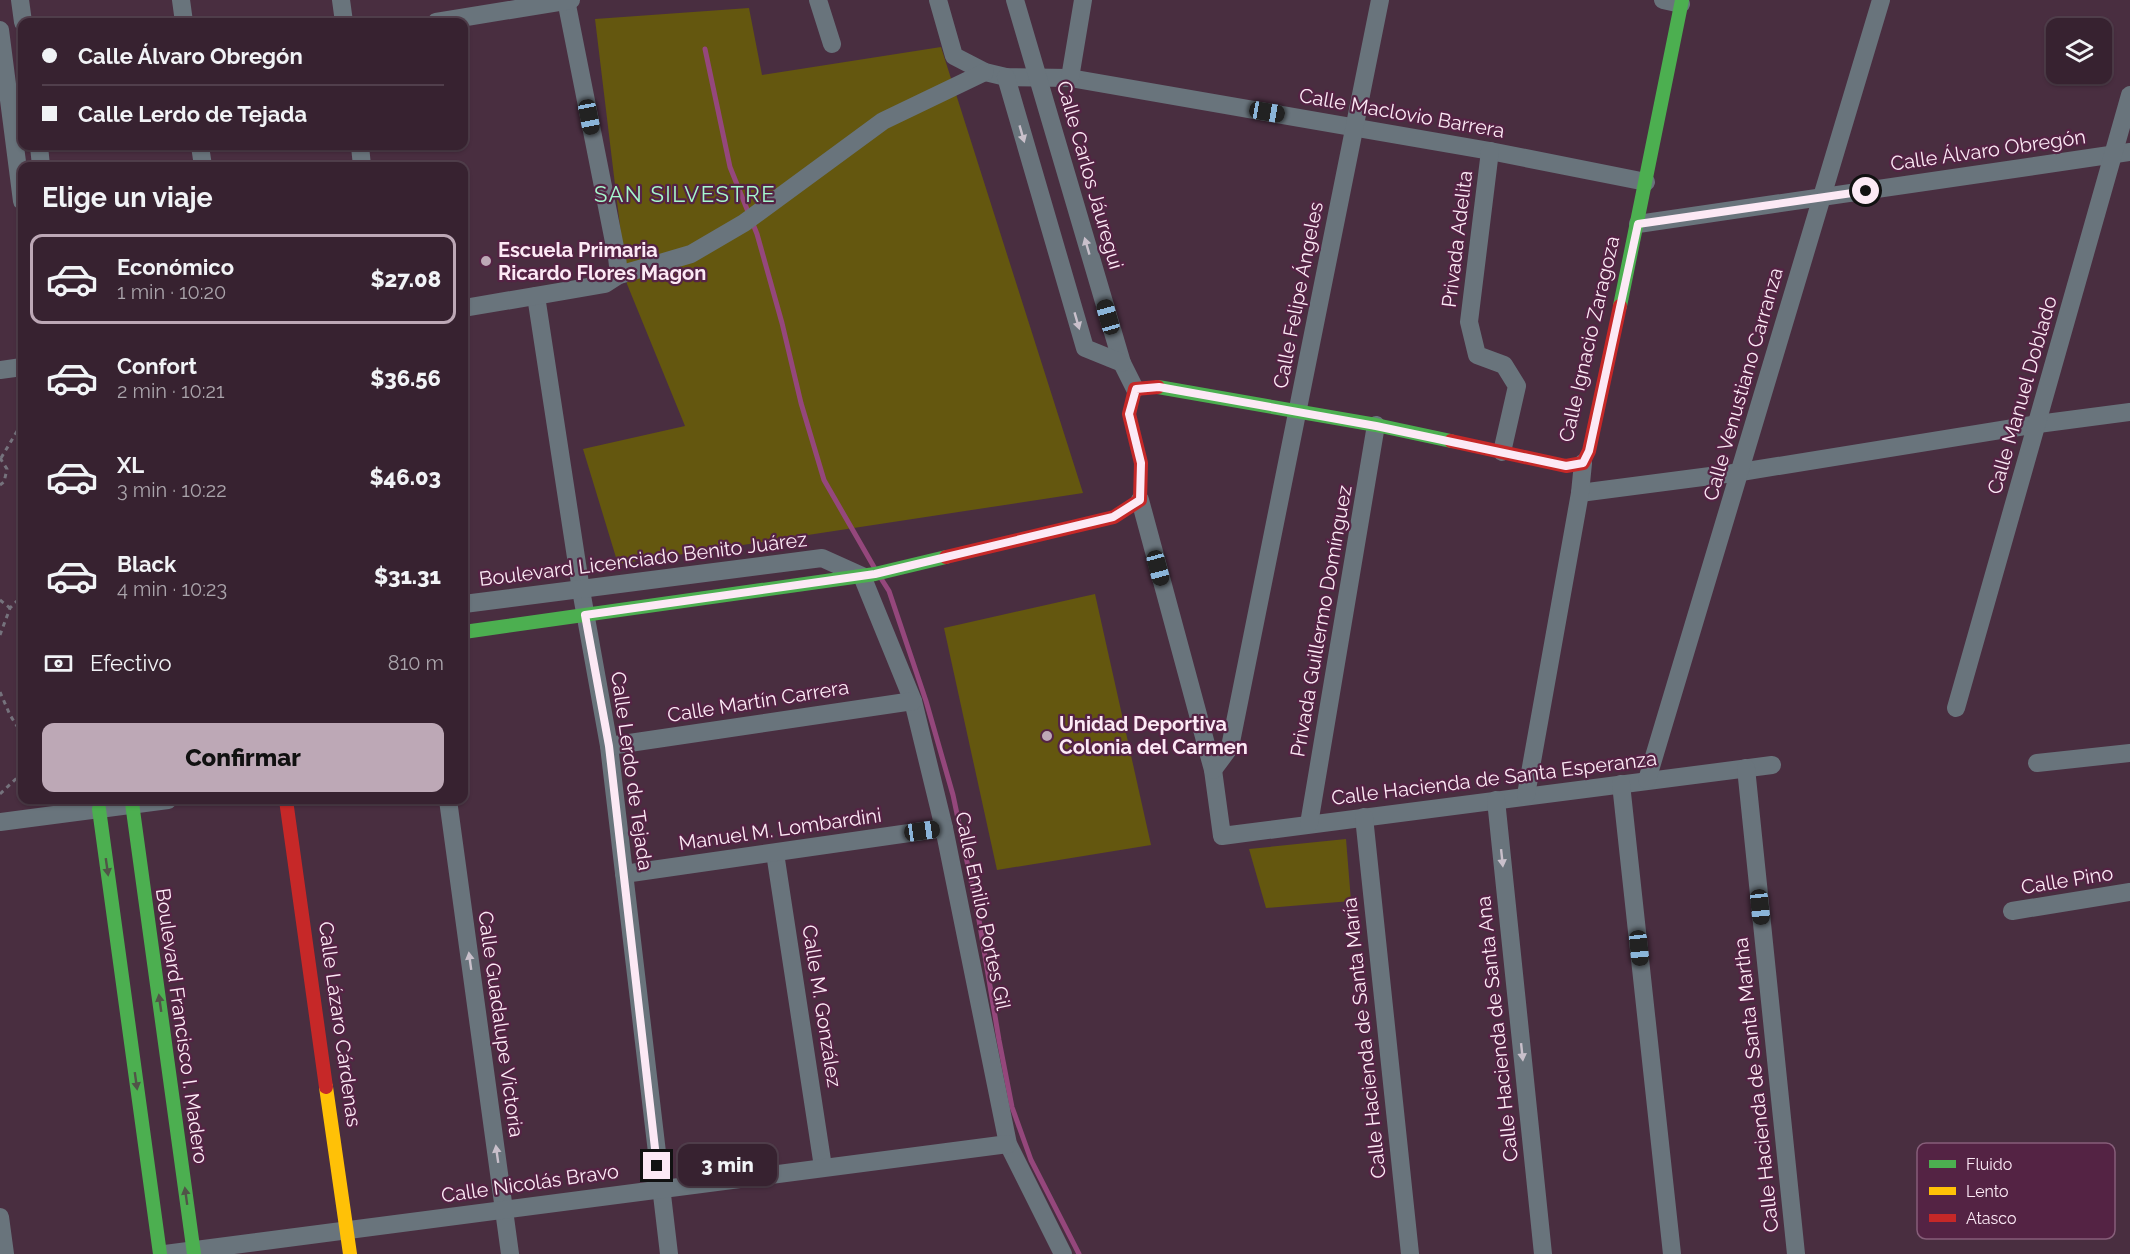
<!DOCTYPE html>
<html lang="es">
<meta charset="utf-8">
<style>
:root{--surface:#372230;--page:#3e2a38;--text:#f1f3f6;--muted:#aaa4ab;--line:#513f4c;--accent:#bda8b6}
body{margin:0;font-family:Raleway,sans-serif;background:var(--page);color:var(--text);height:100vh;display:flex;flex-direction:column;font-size:22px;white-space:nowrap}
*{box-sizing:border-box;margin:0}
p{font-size:20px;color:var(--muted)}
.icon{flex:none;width:33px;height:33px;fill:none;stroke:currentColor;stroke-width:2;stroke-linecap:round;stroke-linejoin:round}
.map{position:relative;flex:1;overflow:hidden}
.details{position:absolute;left:18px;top:162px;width:450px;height:642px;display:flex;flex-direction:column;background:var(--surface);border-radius:12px;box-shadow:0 2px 4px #0004,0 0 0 2px var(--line)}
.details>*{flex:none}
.banner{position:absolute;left:18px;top:18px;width:450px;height:132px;border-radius:12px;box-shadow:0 2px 4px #0004,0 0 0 2px var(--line);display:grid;align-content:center;height:132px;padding:0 24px;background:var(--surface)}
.tools{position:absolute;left:2046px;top:18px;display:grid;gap:12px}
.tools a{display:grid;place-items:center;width:66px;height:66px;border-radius:12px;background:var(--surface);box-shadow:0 2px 4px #0004,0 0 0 2px var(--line);font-size:30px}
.end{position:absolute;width:27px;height:27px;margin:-14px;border:8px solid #fce9f5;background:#111;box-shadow:0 0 0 3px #111}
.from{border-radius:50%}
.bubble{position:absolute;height:42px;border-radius:12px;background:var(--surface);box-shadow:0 2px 4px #0004,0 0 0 2px var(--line);font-size:20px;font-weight:800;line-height:42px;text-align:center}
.car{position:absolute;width:18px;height:36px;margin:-18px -9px;border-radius:8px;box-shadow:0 0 4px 2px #0007;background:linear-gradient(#222 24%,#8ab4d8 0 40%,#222 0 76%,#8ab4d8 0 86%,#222 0)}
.banner b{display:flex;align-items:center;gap:21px;height:57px;font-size:22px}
.banner b+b{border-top:2px solid var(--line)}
.banner i{width:15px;height:15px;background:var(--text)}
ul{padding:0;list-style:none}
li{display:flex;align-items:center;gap:18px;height:90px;margin:0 12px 9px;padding:0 12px;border:3px solid transparent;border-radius:12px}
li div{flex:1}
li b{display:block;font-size:22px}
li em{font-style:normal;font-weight:800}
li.on{border-color:var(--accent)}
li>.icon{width:54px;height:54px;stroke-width:1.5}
h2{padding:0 24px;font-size:27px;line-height:72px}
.pay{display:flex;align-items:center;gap:15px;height:66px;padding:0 24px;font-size:22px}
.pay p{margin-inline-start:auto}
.primary-button{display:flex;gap:12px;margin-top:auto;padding:12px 24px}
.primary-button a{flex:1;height:69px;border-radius:12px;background:var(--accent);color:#111;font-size:24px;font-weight:800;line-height:69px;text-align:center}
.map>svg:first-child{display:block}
.green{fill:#64570f}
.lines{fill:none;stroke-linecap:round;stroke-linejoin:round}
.stream{stroke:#95477c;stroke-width:5}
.path{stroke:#75727c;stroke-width:3;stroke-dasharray:4.5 4.5;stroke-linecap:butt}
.street{stroke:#69747c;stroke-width:18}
.fast{stroke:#4caf50;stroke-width:14}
.slow{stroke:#ffc107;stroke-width:14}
.jam{stroke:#c62828;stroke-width:14}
.oneway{fill:#c9c0cb}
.oneway2{fill:#515448}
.route{stroke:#fce9f5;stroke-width:8}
.poi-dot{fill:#bda8b6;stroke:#542344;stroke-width:2}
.labels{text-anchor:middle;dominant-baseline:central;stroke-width:4.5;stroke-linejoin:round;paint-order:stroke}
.street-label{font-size:20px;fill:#fce9f5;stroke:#542344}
.poi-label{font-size:20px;font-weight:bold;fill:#fce9f5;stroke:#542344;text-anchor:start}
.quarter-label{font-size:22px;letter-spacing:1.5px;fill:#a5f8cd;stroke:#542344}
.key{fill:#542344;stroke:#865e79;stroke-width:1.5}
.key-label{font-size:16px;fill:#fce9f5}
</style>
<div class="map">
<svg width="2130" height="1254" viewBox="0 0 2130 1254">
<rect width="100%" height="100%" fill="#492e40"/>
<!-- green -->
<g class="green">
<polygon points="749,8 762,75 941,47 1083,493 618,564 583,449 685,426 627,284 595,19"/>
<polygon points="1095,594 1151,845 997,870 944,628"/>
<polygon points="1346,839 1351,901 1266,908 1249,849"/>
</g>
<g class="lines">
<!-- stream -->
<g class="stream">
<polyline points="705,49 730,167 757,234 782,323 801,403 824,480 874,567"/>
<polyline points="882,580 889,591 926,701 953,795 978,914 999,1040 1012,1107 1031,1160 1079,1254"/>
</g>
<!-- path -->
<g class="path">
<polyline points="0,458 7,469 4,482 0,485"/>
<polyline points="1,458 22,423"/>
<polyline points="0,600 10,608"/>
<polyline points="0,635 10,608 22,596"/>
<polyline points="0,692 10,715 22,734"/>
<polyline points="0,794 22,773"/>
</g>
<!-- street -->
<g class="street">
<polyline points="20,0 23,22"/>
<polyline points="181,0 184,22"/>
<polyline points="341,0 344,22"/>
<polyline points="566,0 617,257 619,275"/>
<polyline points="818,0 832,44"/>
<polyline points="938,0 954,56 985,72 1006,77 1070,78 1490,151 1646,182"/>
<polyline points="1015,0 1122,363 1135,389"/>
<polyline points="1663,0 1681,4"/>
<polyline points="436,22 571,0"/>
<polyline points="0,30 22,201"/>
<polyline points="1006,77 1085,348 1122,363"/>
<polyline points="1070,78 1083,0"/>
<polyline points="39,146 41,166"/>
<polyline points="200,146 203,166"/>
<polyline points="360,146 362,166"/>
<polyline points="1490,151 1469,322 1477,355 1504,365 1517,386 1502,452"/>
<polyline points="1638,224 2130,152"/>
<polyline points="536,296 581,590 609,746 669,1254"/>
<polyline points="464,308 605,284 619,275 691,254 744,223 883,121 985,72"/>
<polyline points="0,370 22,367"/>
<polyline points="1580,493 1741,472 2038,424 2130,412"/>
<polyline points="1140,500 1213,770 1222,836 1772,765"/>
<polyline points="464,604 822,558 862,576 913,701 944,828 1008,1144 1063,1254"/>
<polyline points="1956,708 2130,95"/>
<polyline points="609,746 913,701"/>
<polyline points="2037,763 2130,753"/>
<polyline points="1746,768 1796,1254"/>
<polyline points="1213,770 1230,747 1380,0"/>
<polyline points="1647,780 1881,0"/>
<polyline points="1621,784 1672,1254"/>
<polyline points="1526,795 1580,493 1583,463"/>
<polyline points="448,800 510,1254"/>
<polyline points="1496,800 1543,1254"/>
<polyline points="1364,817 1410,1254"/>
<polyline points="0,822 168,800"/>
<polyline points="1309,824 1376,425"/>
<polyline points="775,853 823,1167"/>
<polyline points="624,874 944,828"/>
<polyline points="2012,911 2130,892"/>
<polyline points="0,1217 5,1254"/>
<polyline points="165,1254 1008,1144"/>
</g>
<!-- fast -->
<g class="fast">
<polyline points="1620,306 1682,0"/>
<polyline points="1158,387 1376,425 1451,441"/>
<polyline points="464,632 875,574 946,557"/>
<polyline points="132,803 194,1254"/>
<polyline points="99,809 160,1254"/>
</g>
<!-- slow -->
<polyline class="slow" points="326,1087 350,1254"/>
<!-- jam -->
<g class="jam">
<polyline points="1451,441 1566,466 1583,463 1589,451 1620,306"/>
<polyline points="946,557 1114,517 1140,500 1141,463 1129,414 1135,389 1158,387"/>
<polyline points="286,800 326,1087"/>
</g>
</g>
<!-- one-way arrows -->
<defs><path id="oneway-solid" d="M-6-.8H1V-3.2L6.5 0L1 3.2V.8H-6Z" transform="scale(1.5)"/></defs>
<g class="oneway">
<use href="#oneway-solid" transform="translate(1022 134) rotate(74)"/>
<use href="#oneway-solid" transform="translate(1087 246) rotate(-106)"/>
<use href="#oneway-solid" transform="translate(1077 321) rotate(74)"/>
<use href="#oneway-solid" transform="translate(1502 858) rotate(84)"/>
<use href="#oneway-solid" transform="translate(470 961) rotate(-98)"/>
<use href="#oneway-solid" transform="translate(1522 1052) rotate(84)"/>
<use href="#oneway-solid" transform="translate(497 1154) rotate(-98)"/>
</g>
<g class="oneway2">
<use href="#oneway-solid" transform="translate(107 867) rotate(82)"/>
<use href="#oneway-solid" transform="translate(160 1003) rotate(-98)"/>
<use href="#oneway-solid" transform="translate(136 1081) rotate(82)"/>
<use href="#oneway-solid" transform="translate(186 1196) rotate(-98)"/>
</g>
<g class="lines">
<!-- route -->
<polyline class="route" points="657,1166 609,746 585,615 875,574 1113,517 1140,500 1141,463 1129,414 1136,389 1159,387 1376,426 1566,466 1583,463 1589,451 1638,224 1866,191"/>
</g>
<!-- markers -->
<g class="poi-dot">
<circle cx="486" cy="261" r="6"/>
<circle cx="1047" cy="736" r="6"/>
</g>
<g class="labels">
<!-- street labels -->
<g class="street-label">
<text transform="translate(1402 113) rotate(10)">Calle Maclovio Barrera</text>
<text transform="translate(1988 150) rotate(-8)">Calle Álvaro Obregón</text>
<text transform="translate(1090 175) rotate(74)">Calle Carlos Jáuregui</text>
<text transform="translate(1457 239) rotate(-83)">Privada Adelita</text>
<text transform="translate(1298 295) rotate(-79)">Calle Felipe Ángeles</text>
<text transform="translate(1589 339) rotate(-77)">Calle Ignacio Zaragoza</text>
<text transform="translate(1743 384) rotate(-74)">Calle Venustiano Carranza</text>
<text transform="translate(2022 395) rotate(-74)">Calle Manuel Doblado</text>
<text transform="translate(643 559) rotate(-7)">Boulevard Licenciado Benito Juárez</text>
<text transform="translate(1321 621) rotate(-80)">Privada Guillermo Domínguez</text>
<text transform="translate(758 701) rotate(-9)">Calle Martín Carrera</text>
<text transform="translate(632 771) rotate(82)">Calle Lerdo de Tejada</text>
<text transform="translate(1494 778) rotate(-7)">Calle Hacienda de Santa Esperanza</text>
<text transform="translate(780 829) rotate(-8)">Manuel M. Lombardini</text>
<text transform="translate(2067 880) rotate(-9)">Calle Pino</text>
<text transform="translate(983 911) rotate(78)">Calle Emilio Portes Gil</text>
<text transform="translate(822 1006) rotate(81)">Calle M. González</text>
<text transform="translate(340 1024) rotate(82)">Calle Lázaro Cárdenas</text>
<text transform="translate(501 1024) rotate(82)">Calle Guadalupe Victoria</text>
<text transform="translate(182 1026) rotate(82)">Boulevard Francisco I. Madero</text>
<text transform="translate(1497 1029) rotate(-96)">Calle Hacienda de Santa Ana</text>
<text transform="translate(1364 1038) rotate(-96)">Calle Hacienda de Santa María</text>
<text transform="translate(1756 1085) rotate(-96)">Calle Hacienda de Santa Martha</text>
<text transform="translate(530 1183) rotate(-8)">Calle Nicolás Bravo</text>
</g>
<!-- poi labels -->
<g class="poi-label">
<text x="498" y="250">Escuela Primaria<tspan x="498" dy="23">Ricardo Flores Magon</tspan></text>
<text x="1059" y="724">Unidad Deportiva<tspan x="1059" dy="23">Colonia del Carmen</tspan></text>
</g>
<!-- quarter labels -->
<g class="quarter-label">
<text x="685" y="194">SAN SILVESTRE</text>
</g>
</g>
<!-- legend -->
<rect x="1917" y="1143" width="198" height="96" rx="9" class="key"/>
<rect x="1929" y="1160" width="27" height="8" fill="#4caf50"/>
<rect x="1929" y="1187" width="27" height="8" fill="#ffc107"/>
<rect x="1929" y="1214" width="27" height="8" fill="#c62828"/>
<g class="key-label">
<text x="1966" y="1170">Fluido</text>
<text x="1966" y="1197">Lento</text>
<text x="1966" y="1224">Atasco</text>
</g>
</svg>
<div class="tools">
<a><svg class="icon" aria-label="layers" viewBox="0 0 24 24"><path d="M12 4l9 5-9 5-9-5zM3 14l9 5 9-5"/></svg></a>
</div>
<i class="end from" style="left:1866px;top:191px"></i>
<i class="end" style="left:657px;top:1166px"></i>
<div class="bubble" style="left:678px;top:1144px;width:99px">3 min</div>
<i class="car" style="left:1267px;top:112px;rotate:100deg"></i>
<i class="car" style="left:589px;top:117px;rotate:169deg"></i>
<i class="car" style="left:1108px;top:317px;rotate:344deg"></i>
<i class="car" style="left:1158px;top:568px;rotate:165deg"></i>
<i class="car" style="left:922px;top:831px;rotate:82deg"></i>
<i class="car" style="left:1760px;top:907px;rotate:174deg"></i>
<i class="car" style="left:1639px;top:948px;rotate:174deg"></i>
<div class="banner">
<b><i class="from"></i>Calle Álvaro Obregón</b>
<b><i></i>Calle Lerdo de Tejada</b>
</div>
<section class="details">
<h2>Elige un viaje</h2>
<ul>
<li class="on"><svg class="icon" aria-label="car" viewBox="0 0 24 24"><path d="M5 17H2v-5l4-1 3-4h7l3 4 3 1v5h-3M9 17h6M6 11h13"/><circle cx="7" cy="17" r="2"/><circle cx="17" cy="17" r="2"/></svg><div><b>Económico</b><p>1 min · 10:20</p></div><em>$27.08</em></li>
<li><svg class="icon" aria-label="car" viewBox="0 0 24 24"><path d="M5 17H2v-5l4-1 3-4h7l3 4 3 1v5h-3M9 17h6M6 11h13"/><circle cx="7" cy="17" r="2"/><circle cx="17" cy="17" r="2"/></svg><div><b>Confort</b><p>2 min · 10:21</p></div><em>$36.56</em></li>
<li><svg class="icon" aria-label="car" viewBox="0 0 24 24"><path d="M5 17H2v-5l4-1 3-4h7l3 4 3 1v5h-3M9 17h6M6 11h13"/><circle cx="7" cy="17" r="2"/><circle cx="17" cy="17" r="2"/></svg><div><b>XL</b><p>3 min · 10:22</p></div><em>$46.03</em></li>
<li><svg class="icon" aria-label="car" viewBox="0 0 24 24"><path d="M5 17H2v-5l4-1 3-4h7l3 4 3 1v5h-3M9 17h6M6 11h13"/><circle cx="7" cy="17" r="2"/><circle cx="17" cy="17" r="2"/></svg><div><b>Black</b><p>4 min · 10:23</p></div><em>$31.31</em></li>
</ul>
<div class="pay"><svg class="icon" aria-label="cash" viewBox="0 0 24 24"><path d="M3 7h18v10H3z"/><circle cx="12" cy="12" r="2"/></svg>Efectivo<p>810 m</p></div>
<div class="primary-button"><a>Confirmar</a></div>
</section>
</div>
